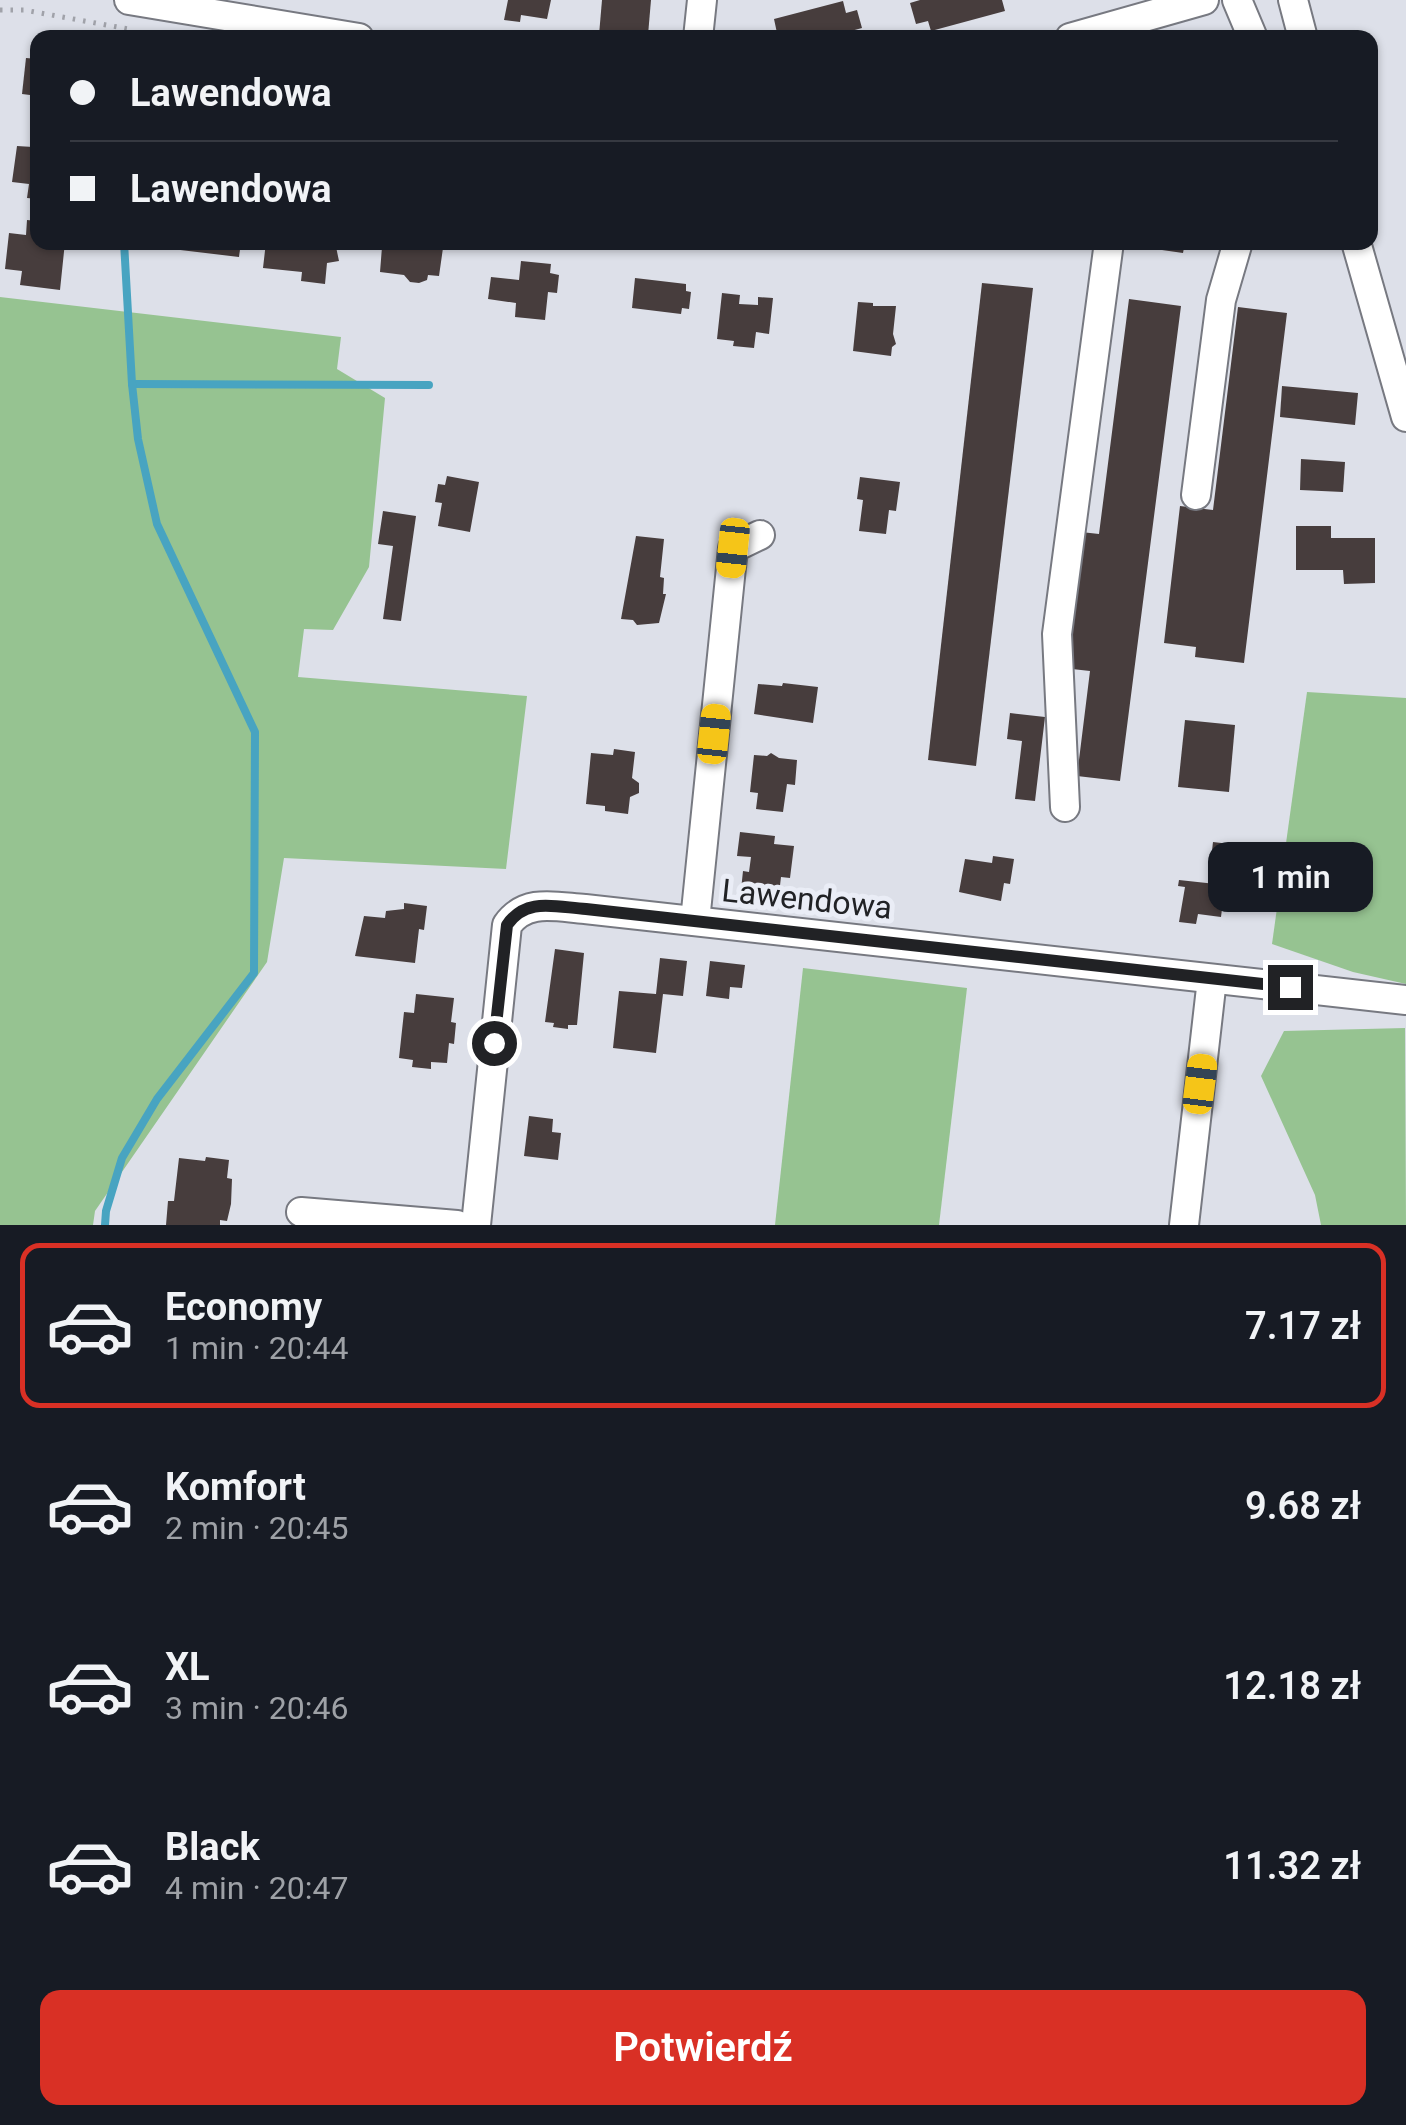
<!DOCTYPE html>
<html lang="pl">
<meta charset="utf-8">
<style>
:root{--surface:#171b24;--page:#242831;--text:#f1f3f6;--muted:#9ea1a6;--line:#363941;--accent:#d93025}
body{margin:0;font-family:Roboto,sans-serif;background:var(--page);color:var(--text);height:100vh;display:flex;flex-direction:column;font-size:38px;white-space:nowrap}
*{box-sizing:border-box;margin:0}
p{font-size:32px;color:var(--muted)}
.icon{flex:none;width:55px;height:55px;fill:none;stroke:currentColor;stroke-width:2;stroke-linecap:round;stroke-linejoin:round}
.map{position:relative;height:1225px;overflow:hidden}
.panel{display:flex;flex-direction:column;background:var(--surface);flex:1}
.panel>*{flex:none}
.guide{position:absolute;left:30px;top:30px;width:1348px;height:220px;border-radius:20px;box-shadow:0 2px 8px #0004;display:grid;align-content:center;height:220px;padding:0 40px;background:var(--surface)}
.end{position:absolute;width:45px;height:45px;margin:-22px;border:12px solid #212225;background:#fff;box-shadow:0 0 0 5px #fff}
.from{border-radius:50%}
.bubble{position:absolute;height:70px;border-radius:20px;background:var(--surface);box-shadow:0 2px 8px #0004;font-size:32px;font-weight:600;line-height:70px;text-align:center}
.car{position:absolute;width:30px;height:60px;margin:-30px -15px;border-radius:12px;box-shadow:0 0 8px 2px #0007;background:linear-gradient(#f5c518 24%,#345 0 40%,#f5c518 0 76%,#345 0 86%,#f5c518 0)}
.guide b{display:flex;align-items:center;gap:35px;height:95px;font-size:38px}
.guide b+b{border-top:2px solid var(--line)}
.guide i{width:25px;height:25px;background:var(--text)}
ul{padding:18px 0 0;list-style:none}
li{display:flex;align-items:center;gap:30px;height:165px;margin:0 20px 15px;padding:0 20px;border:5px solid transparent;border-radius:20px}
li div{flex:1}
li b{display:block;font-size:38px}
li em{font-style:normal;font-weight:600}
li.current{border-color:var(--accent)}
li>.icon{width:90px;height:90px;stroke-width:1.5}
.button{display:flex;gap:20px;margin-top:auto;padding:20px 40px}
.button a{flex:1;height:115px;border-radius:20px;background:var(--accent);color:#fff;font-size:40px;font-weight:600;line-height:115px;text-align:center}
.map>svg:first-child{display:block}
.green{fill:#96c391}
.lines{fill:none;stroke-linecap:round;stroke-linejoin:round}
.stream{stroke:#48a4c1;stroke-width:8}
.building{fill:#473d3d}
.minor-casing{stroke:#777981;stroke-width:32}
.path{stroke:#a0a2a9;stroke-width:5;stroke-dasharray:2.5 8;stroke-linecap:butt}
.minor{stroke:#fff;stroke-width:28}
.route{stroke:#212225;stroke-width:12}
.labels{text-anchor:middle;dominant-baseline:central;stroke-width:10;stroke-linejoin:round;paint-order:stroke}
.street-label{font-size:32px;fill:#212225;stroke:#eaedf6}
</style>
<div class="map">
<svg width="1406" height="1225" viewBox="0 0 1406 1225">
<rect width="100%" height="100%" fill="#dde0e9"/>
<!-- green -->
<g class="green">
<polygon points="0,297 341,337 337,369 385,398 369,567 333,630 304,629 298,677 527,696 506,869 284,858 267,962 95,1211 93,1225 0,1225"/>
<polygon points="1307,692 1406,698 1406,984 1353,972 1272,944"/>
<polygon points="803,968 967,988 939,1225 775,1225"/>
<polygon points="1405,1028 1406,1225 1321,1225 1315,1195 1261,1076 1284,1031"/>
</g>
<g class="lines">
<!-- stream -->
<g class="stream">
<polyline points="132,384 429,385"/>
<polyline points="105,1225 106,1211 122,1158 157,1099 254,973 255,732 157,524 138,439 132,384 124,242"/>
</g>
</g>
<!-- building -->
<g class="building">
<polygon points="508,0 551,0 547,19 521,15 520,22 504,20"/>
<polygon points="602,0 651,0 648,35 599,35"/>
<polygon points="920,0 1002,0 1005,11 931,31 928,21 916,24 910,3"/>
<polygon points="843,1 846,13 857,10 862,28 851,31 853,38 764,38 777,33 774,19"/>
<polygon points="26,58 38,59 38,96 22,94"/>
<polygon points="35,130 38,130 38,199 27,198 29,184 12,182 17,146 33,147"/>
<polygon points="27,220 38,221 38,242 65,242 60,290 20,285 22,271 5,269 9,233 26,235"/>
<polygon points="173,242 241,242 239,257 172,249"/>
<polygon points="266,242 335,242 339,261 327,263 325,284 301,281 302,272 263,268"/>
<polygon points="408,242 432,242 431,247 443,248 439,276 428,275 427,280 419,283 410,282 404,275 380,272 382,247 407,250"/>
<polygon points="1135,242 1185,242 1183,253 1134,246"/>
<polygon points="521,261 551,264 550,273 559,275 557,293 548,292 545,320 515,317 516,303 488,299 491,277 519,280"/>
<polygon points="635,278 686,284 686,291 691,292 689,309 682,308 681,314 632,308"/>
<polygon points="982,283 1033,288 976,766 928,760"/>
<polygon points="722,293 740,295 739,304 758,305 758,297 773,298 769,334 756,332 754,348 733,346 734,341 717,339"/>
<polygon points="1129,299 1181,306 1120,781 1077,776 1090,671 1063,668 1081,532 1099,534"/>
<polygon points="858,302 873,303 873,306 896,306 893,334 896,344 892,347 891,356 853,351"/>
<polygon points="1238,307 1287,313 1244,663 1195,657 1196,647 1164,643 1180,506 1213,510"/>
<polygon points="1282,386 1358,393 1355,425 1280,417"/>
<polygon points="1301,459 1345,462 1343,492 1300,490"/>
<polygon points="447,476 479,482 470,532 438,526 442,503 435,502 438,484 445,485"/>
<polygon points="860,477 900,482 896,511 889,510 886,534 859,531 863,500 857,499"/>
<polygon points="383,511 416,516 401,621 383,619 393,546 378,544"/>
<polygon points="1296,526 1331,526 1331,538 1375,538 1375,583 1344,584 1343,570 1296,570"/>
<polygon points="636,536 664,539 660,577 664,578 663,594 666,594 659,623 637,625 633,620 621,619"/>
<polygon points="783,683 818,687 813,723 754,714 758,684 782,686"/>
<polygon points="1010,713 1045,717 1035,801 1015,799 1022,741 1007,739"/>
<polygon points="1185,720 1235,725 1229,792 1178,787"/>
<polygon points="614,749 635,752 632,778 639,783 639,793 630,797 628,814 605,811 605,806 586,804 591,753 613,755"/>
<polygon points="771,753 779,758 797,760 795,785 787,784 783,812 756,809 758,793 750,792 754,755 767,756"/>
<polygon points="740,832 775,836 774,844 794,846 790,878 781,877 779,894 741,890 743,871 749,872 751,857 737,856"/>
<polygon points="1213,842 1255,847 1253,870 1210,868"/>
<polygon points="993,856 1014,859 1010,884 1004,883 1001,901 959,892 965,859 992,863"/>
<polygon points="1179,880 1225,885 1221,917 1198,914 1196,924 1179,922 1185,887 1178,886"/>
<polygon points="404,903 427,906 424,930 419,929 415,963 355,956 364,916 385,918 386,911 404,909"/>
<polygon points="555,949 584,953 577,1025 568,1025 568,1029 553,1027 554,1023 545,1022"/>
<polygon points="660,958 687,961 683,996 663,994 656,1053 613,1048 619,991 656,994"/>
<polygon points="710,961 745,965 742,988 730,987 729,999 706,996"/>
<polygon points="416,994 454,998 451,1022 456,1023 454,1044 449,1043 447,1063 431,1062 431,1069 412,1067 413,1060 399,1058 404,1012 414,1013"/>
<polygon points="529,1116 553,1119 552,1132 561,1133 558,1160 524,1156"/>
<polygon points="206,1157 229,1160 227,1178 232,1179 231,1204 227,1221 220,1220 220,1225 166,1225 168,1201 174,1201 179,1158 205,1161"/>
</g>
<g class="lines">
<!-- minor casing -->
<g class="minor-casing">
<g id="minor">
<polyline points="129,0 359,38"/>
<polyline points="1237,0 1253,38"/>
<polyline points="1293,0 1303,38"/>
<polyline points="698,38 702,0"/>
<polyline points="1070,38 1204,0"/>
<polyline points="1356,242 1406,417"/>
<polyline points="1196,495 1221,300 1238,242"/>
<polyline points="1065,807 1057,634 1109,242"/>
<polyline points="695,921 733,548 760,535"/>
<polyline points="301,1212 457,1225"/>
<path d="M476 1225 507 925C526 898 556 907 585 909L1406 1000"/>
<polyline points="1184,1225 1212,979"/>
</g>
</g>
<!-- path -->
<polyline class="path" points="0,10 24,10 134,30"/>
<!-- minor -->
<use href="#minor" class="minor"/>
</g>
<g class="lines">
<!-- route -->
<path class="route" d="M494 1043 507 925C526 897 555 907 586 909L1290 987"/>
</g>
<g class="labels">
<!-- street labels -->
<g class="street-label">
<text transform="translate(807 899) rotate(6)">Lawendowa</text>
</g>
</g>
</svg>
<i class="end from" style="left:494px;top:1043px"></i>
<i class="end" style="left:1290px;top:987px"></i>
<div class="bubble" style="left:1208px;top:842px;width:165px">1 min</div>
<i class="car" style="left:733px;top:548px;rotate:186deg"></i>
<i class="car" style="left:714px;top:734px;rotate:6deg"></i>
<i class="car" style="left:1200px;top:1084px;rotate:7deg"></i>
<div class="guide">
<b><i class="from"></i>Lawendowa</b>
<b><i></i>Lawendowa</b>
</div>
</div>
<section class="panel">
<ul>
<li class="current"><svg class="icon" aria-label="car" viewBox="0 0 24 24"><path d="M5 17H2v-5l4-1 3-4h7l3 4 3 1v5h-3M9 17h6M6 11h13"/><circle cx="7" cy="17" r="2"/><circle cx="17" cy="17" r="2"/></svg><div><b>Economy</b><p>1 min · 20:44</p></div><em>7.17 zł</em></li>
<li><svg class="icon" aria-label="car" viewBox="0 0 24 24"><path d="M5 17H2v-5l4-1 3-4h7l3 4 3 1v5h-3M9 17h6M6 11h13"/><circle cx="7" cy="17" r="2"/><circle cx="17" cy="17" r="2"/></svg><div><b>Komfort</b><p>2 min · 20:45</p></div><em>9.68 zł</em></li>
<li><svg class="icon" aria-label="car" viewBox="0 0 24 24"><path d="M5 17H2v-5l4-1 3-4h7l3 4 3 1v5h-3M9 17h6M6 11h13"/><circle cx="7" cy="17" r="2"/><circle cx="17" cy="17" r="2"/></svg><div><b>XL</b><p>3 min · 20:46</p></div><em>12.18 zł</em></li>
<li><svg class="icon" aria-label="car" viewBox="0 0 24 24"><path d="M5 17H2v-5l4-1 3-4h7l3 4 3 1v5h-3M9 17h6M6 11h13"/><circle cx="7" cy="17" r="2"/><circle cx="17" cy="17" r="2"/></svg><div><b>Black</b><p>4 min · 20:47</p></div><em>11.32 zł</em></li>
</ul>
<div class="button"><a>Potwierdź</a></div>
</section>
